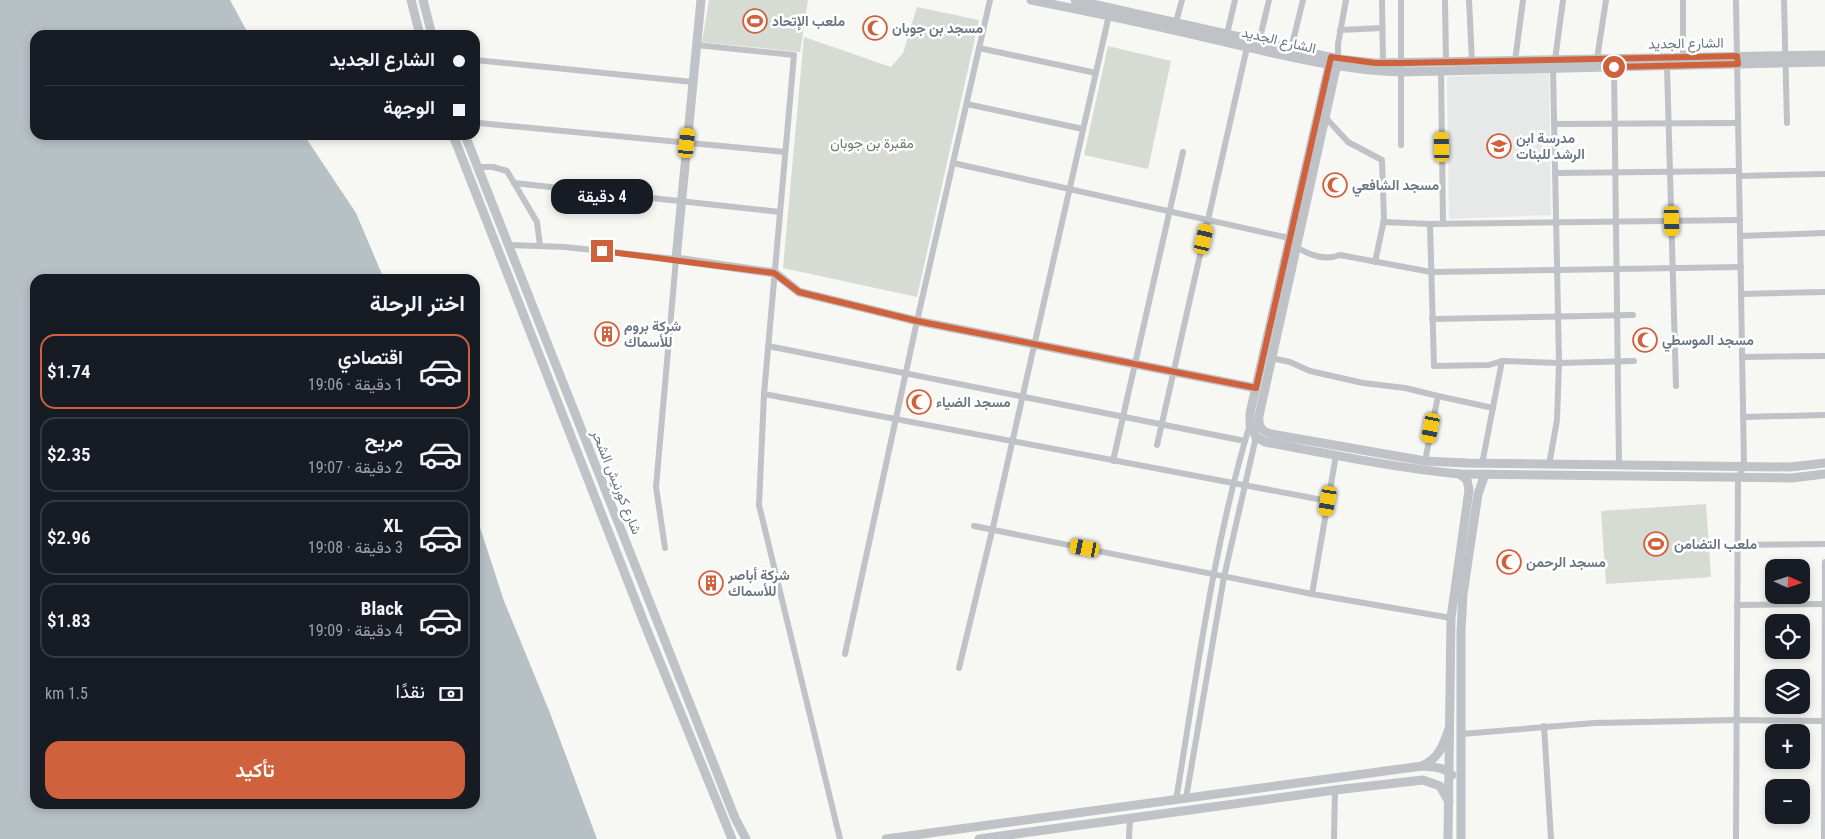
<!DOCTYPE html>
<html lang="ar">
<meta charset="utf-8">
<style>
:root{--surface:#171b24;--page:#242831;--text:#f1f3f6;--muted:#9ea1a6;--line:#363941;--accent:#cf623c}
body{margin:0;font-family:"Roboto Condensed",Vazirmatn,sans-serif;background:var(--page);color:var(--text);direction:rtl;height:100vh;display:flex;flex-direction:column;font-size:19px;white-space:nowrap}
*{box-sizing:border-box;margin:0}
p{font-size:16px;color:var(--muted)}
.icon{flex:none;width:28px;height:28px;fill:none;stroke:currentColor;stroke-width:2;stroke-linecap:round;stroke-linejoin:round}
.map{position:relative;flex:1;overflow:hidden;direction:ltr}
.panel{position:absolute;left:30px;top:274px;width:450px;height:535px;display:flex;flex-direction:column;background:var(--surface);border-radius:15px;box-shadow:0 2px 8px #0003;direction:rtl}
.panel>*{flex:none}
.banner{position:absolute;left:30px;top:30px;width:450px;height:110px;border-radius:15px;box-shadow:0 2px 8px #0003;direction:rtl;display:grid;align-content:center;height:110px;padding:0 15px;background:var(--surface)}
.needle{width:32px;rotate:93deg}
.tools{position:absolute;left:1765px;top:559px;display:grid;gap:10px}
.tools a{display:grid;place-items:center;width:45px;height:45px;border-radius:10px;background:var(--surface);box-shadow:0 2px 8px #0003;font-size:25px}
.end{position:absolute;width:22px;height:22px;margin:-11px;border:6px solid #cf623c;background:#fff;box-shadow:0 0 0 2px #fff}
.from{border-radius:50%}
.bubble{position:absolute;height:35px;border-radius:15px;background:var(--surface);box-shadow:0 2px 8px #0003;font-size:16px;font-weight:600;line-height:35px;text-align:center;direction:rtl}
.car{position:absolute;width:15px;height:30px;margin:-15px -8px;border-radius:6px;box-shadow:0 0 4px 1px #0007;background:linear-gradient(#f5c518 24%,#345 0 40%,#f5c518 0 76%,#345 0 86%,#f5c518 0)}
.banner b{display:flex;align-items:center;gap:18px;height:48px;font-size:19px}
.banner b+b{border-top:1px solid var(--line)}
.banner i{width:12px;height:12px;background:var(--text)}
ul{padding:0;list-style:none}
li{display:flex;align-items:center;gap:15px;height:75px;margin:0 10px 8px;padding:0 5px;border:2px solid var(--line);border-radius:15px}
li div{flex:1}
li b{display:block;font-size:19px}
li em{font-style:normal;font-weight:600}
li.selected{border-color:var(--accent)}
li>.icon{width:45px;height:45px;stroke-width:1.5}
h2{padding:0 15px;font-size:22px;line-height:60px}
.pay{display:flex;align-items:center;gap:12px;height:55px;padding:0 15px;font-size:19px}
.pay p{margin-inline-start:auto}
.cta{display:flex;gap:10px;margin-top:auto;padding:10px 15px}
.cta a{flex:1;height:58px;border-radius:15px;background:var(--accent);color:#fff;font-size:20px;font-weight:600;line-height:58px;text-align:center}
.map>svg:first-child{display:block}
.built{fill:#e7e9e8}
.green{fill:#d6dbd4}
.water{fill:#b7c1c5}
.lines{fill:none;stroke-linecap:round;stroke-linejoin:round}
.minor{stroke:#bfc2c6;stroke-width:6}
.tertiary{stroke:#bfc2c6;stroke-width:9}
.route{stroke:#cf623c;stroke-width:6}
.labels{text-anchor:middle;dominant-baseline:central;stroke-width:5;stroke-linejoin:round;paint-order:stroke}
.poi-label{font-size:14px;font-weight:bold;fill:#697682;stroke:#fff;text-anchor:start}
.street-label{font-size:14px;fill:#697682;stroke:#fff}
.park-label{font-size:14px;fill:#6b7a67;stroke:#fff}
</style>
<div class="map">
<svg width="1825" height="839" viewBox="0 0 1825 839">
<rect width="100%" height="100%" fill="#f7f7f4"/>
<!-- built -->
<polygon class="built" points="1549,72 1551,215 1449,219 1447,77"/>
<!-- green -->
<g class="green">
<polygon points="709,0 808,0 800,52 702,42"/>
<polygon points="917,7 979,20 917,297 783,268 804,37 891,67 903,53"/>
<polygon points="1108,46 1171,61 1148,169 1084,155"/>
<polygon points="1706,504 1711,577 1606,584 1601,511"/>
</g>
<!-- water -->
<polygon class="water" points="0,0 230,0 249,35 35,35 35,135 304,135 356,213 384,279 35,279 35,804 475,804 475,512 504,601 550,713 597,839 0,839"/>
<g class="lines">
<!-- minor -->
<g class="minor">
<polyline points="1382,0 1383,63"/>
<polyline points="1401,0 1401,145"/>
<polyline points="1445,0 1446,62"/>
<polyline points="1469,0 1472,62"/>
<polyline points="1683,0 1683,57"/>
<polyline points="1784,0 1787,123"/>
<polyline points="1176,22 1182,0"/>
<polyline points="1340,30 1382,28"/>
<polyline points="1227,34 1235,0"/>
<polyline points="1259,42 1269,0"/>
<polyline points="697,45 794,55 764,394 759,505 840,839"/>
<polyline points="979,48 1096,73"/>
<polyline points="1291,49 1303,0"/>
<polyline points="1338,59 1338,44 1346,0"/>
<polyline points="1597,59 1606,0"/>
<polyline points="475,60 693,82"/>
<polyline points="1555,60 1563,0"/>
<polyline points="1515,61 1523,0"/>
<polyline points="1667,66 1676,386"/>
<polyline points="1614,67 1619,466"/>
<polyline points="1441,71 1443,224"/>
<polyline points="967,104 1083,129"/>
<polyline points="1326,118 1348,142 1382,160 1384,220 1375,262"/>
<polyline points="1554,124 1738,123"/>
<polyline points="475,125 479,123 785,152"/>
<polyline points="953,163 1289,238"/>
<polyline points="478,167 493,167 507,171 537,222 540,246"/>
<polyline points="1555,173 1739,171"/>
<polyline points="1739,176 1825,174"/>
<polyline points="514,183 780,212"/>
<polyline points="1383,222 1430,224 1740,220"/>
<polyline points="1430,224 1434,366 1489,365 1502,361 1559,363 1634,361"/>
<polyline points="1740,236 1825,233"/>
<polyline points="509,245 565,247 676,259 656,487 665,548"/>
<path d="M1296 247C1310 255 1324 261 1340 255L1431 272 1741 267"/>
<polyline points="1741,294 1825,292"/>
<polyline points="1432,319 1633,315"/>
<polyline points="768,346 1245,441"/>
<polyline points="1742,357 1825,356"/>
<polyline points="1271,358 1290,362 1310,371 1363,383 1405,388 1438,396 1425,461"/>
<polyline points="764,394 1328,501"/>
<polyline points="1438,396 1493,408"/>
<polyline points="1743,417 1825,415"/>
<polyline points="1157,445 1248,43"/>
<polyline points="1113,461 1183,152"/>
<polyline points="1482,464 1502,361"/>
<polyline points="1549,465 1557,420 1559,363 1553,68"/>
<polyline points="974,526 1312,594 1451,618"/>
<polyline points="1737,545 1825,544"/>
<polyline points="1312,594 1336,455"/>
<polyline points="1737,605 1825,604"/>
<polyline points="845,654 917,321 990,0"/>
<polyline points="959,668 993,527 1109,15"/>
<polyline points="1544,726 1551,839"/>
<polyline points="1461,734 1595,723 1736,720 1825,721"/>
<polyline points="1186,798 1224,577 1256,437"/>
<path d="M1176 800C1197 674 1213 546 1250 424"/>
<polyline points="1129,839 1130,818"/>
<polyline points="1334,839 1335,790"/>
<polyline points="1736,839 1738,478 1744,466 1736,0"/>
<polyline points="1824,839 1825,562"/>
</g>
<!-- tertiary -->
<g class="tertiary">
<polyline points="411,0 420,35"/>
<polyline points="423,0 432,35"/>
<polyline points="701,0 676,259 775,273 799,292 917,321 1256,388"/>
<path d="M1031 0C1097 13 1163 27 1229 43 1286 56 1342 70 1401 72L1825 62"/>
<polyline points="1075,0 1338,59 1375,63 1825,55"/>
<path d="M1331 57 1250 413V424L1256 437 1265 442C1330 454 1395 468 1460 474L1791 478 1825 474"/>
<path d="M1338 59 1259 416C1258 426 1261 431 1271 434L1425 461 1467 463 1790 467 1825 463"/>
<polyline points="453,135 645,625 732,839"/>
<polyline points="465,135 735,818 746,839"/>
<path d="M1422 766C1432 767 1445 767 1452 775"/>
<path d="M886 839 1422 766C1439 758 1443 746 1449 729"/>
<polyline points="979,839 1335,790 1423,780 1440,786 1449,802"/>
<polyline points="1448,839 1451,618 1469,490 1467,480 1460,474"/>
<polyline points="1461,839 1461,632 1463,594 1478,494 1484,477 1488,474"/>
</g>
</g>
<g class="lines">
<!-- route -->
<polyline class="route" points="602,251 774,273 799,292 917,321 1256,388 1331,57 1375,63 1401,63 1737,56 1738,64 1614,67"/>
</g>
<!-- icons -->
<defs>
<g id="stadium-ring" transform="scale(1.25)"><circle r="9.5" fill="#fff" stroke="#cf623c" stroke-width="1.5"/><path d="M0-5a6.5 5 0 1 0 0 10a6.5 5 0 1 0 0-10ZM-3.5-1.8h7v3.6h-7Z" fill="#cf623c"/></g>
<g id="mosque-ring" transform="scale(1.25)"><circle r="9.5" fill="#fff" stroke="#cf623c" stroke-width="1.5"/><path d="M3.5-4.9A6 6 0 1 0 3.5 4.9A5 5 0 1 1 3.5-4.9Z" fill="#cf623c"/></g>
<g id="school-ring" transform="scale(1.25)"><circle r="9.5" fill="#fff" stroke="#cf623c" stroke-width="1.5"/><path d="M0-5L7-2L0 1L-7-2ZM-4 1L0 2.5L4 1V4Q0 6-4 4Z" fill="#cf623c"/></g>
<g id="building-ring" transform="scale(1.25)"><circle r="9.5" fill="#fff" stroke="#cf623c" stroke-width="1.5"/><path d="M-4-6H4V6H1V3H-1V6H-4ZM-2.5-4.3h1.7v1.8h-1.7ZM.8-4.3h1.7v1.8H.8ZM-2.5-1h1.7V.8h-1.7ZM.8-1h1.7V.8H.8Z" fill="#cf623c"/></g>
</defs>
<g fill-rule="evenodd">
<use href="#stadium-ring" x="755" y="21"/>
<use href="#mosque-ring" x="875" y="28"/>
<use href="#school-ring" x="1499" y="146"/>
<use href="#mosque-ring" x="1335" y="185"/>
<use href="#building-ring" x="607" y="334"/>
<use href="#mosque-ring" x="1645" y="340"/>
<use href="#mosque-ring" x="919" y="402"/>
<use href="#stadium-ring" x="1656" y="544"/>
<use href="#mosque-ring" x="1509" y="562"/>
<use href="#building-ring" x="711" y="583"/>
</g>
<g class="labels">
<!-- poi labels -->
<g class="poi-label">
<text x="772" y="21">ملعب الإتحاد</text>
<text x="892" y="28">مسجد بن جوبان</text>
<text x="1516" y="138">مدرسة ابن<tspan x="1516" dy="16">الرشد للبنات</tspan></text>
<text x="1352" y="185">مسجد الشافعي</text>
<text x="624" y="326">شركة بروم<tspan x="624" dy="16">للأسماك</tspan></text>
<text x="1662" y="340">مسجد الموسطي</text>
<text x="936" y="402">مسجد الضياء</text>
<text x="1674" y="544">ملعب التضامن</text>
<text x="1526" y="562">مسجد الرحمن</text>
<text x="728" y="575">شركة أباصر<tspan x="728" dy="16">للأسماك</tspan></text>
</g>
<!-- street labels -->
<g class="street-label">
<text transform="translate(1279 40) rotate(13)">الشارع الجديد</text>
<text transform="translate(1686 43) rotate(-1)">الشارع الجديد</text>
<text transform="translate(617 482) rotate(68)">شارع كورنيش الشحر</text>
</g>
<!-- park labels -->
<g class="park-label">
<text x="872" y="143">مقبرة بن جوبان</text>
</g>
</g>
</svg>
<div class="tools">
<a><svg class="needle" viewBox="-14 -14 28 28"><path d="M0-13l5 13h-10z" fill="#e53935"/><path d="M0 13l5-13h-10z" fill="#9ea1a6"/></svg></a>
<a><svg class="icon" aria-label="locate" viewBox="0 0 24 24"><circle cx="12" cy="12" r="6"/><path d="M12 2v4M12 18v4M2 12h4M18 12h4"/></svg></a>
<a><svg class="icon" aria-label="layers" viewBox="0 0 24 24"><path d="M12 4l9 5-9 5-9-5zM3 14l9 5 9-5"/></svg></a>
<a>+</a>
<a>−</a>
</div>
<i class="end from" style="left:1614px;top:67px"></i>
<i class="end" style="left:602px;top:251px"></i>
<div class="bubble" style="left:551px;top:179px;width:102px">4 دقيقة</div>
<i class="car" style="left:687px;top:143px;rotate:6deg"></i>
<i class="car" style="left:1442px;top:147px;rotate:359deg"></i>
<i class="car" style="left:1672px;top:221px;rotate:178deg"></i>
<i class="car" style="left:1204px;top:239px;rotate:13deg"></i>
<i class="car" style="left:1431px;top:428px;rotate:191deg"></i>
<i class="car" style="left:1328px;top:501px;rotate:190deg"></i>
<i class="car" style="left:1085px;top:548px;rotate:281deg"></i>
<div class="banner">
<b><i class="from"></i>الشارع الجديد</b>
<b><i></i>الوجهة</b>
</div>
<section class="panel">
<h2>اختر الرحلة</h2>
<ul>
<li class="selected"><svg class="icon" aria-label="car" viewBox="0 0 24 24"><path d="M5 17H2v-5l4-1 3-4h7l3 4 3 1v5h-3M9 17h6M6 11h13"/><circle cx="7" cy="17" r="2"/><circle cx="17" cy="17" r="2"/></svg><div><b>اقتصادي</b><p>1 دقيقة · 19:06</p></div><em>$1.74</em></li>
<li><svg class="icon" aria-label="car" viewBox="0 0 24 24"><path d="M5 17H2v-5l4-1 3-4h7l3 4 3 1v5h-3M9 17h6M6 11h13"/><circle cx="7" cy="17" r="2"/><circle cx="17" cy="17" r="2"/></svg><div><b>مريح</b><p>2 دقيقة · 19:07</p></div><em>$2.35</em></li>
<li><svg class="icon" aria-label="car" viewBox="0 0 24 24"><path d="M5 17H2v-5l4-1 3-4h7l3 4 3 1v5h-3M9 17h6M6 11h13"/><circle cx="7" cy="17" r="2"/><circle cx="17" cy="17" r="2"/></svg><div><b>XL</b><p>3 دقيقة · 19:08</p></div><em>$2.96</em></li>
<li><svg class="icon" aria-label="car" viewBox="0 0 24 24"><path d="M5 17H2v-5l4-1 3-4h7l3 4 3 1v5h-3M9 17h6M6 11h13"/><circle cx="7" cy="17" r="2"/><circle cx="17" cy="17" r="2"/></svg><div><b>Black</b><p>4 دقيقة · 19:09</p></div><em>$1.83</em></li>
</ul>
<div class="pay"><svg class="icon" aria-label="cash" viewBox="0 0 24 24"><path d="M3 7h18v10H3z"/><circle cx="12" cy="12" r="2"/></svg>نقدًا<p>1.5 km</p></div>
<div class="cta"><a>تأكيد</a></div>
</section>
</div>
